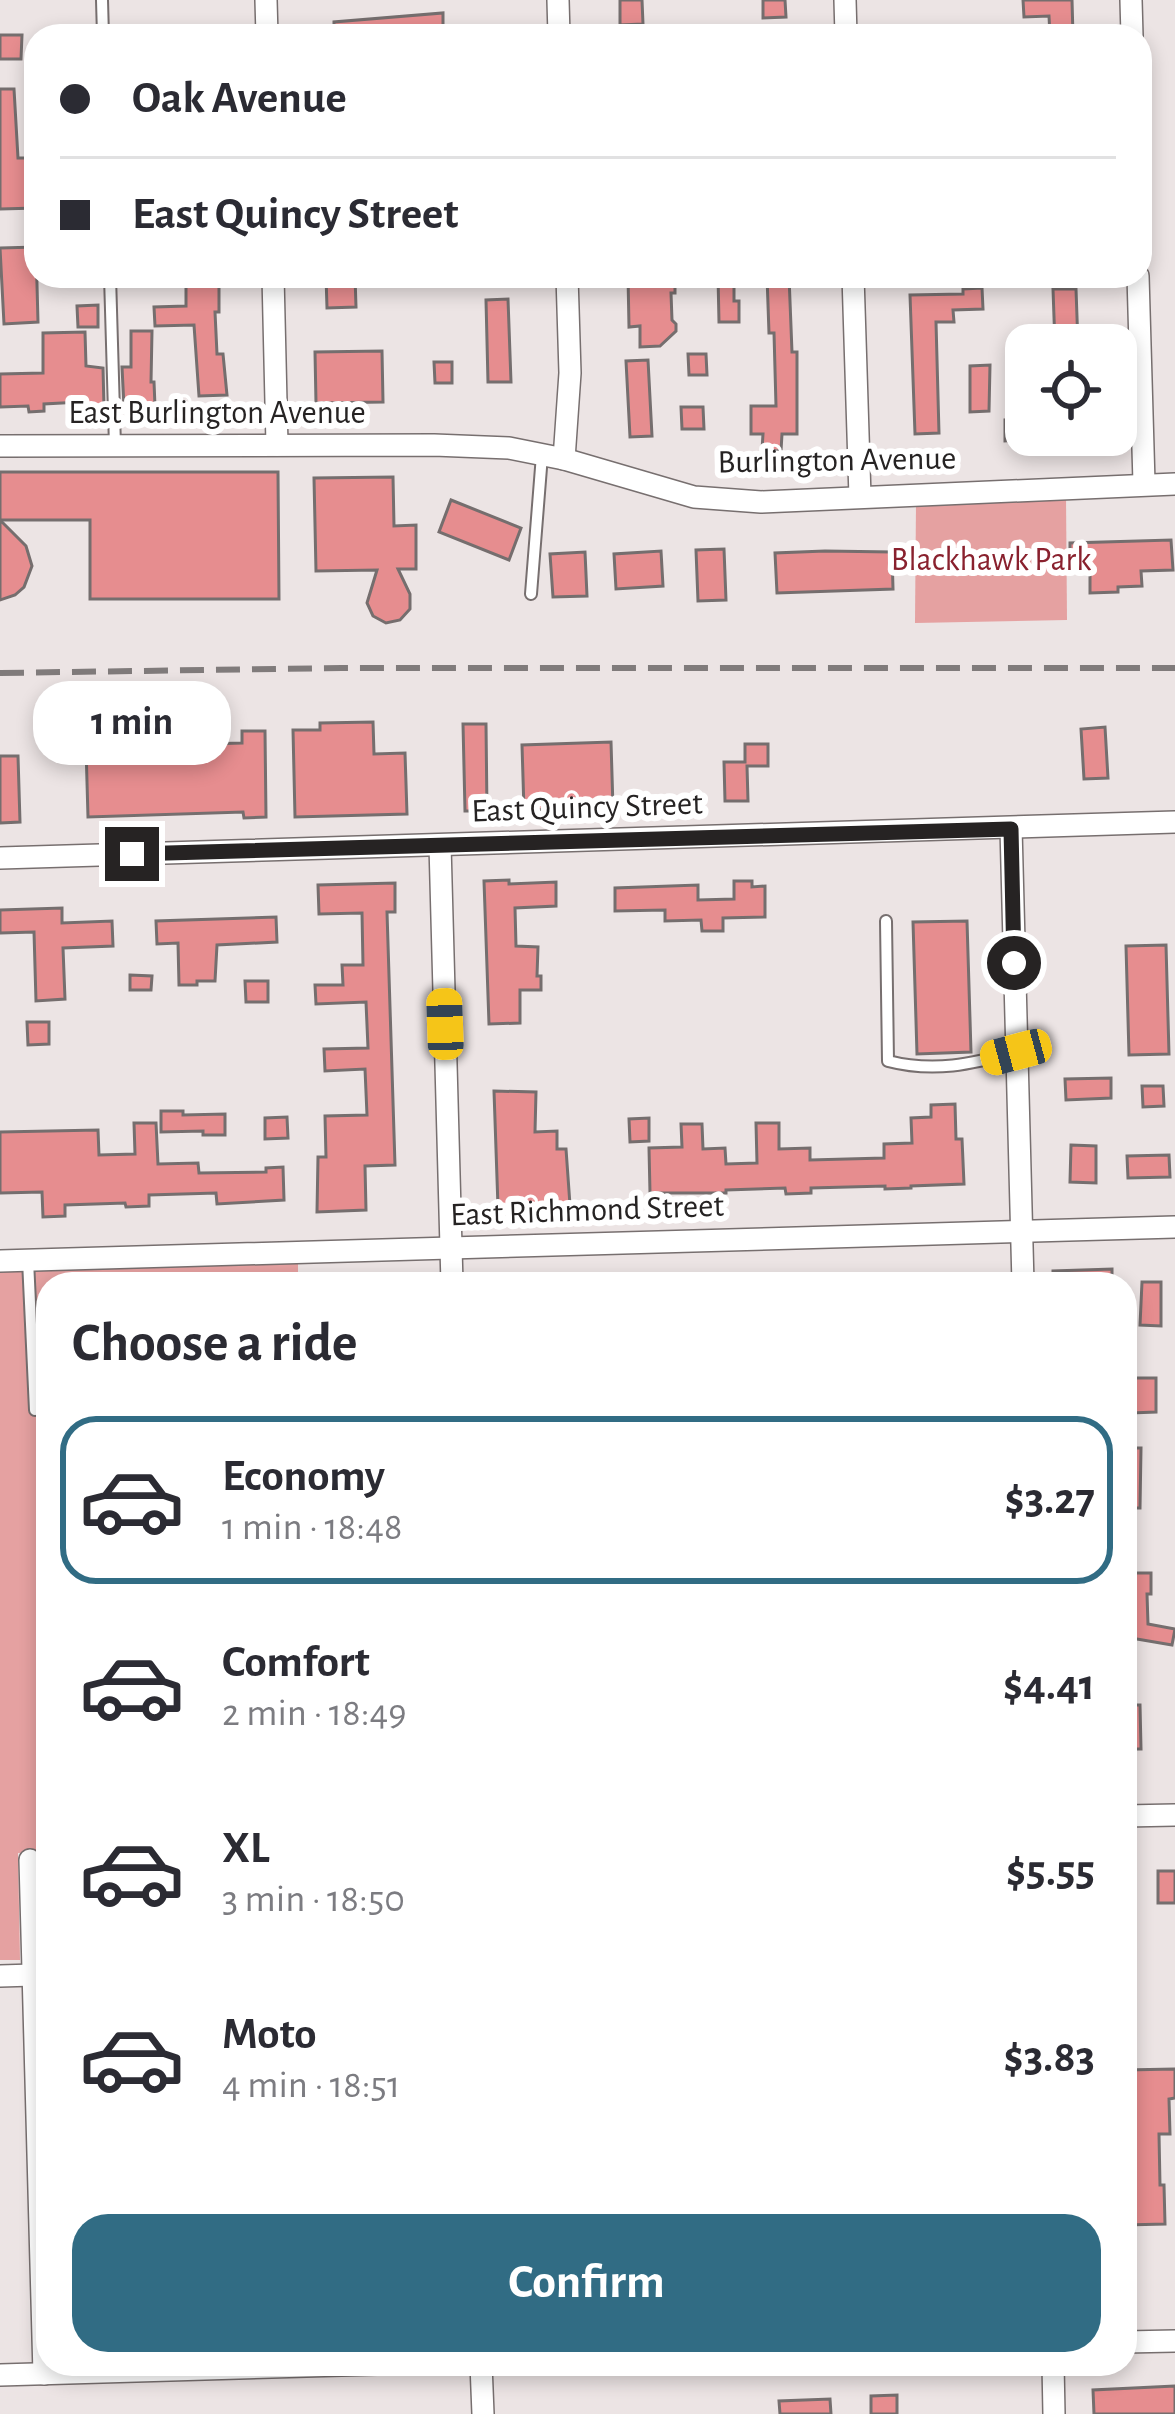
<!DOCTYPE html>
<meta charset="utf-8">
<style>
:root{--surface:#fff;--page:#f7f7f7;--text:#2b2b33;--muted:#7c7c81;--line:#e1e1e2;--accent:#316c84}
body{margin:0;font-family:"Alegreya Sans",sans-serif;background:var(--page);color:var(--text);height:100vh;display:flex;flex-direction:column;font-size:45px;white-space:nowrap}
*{box-sizing:border-box;margin:0}
p{font-size:39px;color:var(--muted)}
.icon{flex:none;width:66px;height:66px;fill:none;stroke:currentColor;stroke-width:2;stroke-linecap:round;stroke-linejoin:round}
.map{position:relative;flex:1;overflow:hidden}
.sheet{position:absolute;left:36px;top:1272px;width:1101px;height:1104px;display:flex;flex-direction:column;background:var(--surface);border-radius:36px;box-shadow:0 6px 18px #0003}
.sheet>*{flex:none}
.hud{position:absolute;left:24px;top:24px;width:1128px;height:264px;border-radius:36px;box-shadow:0 6px 18px #0003;display:grid;align-content:center;height:264px;padding:0 36px;background:var(--surface)}
.fabs{position:absolute;left:1005px;top:324px;display:grid;gap:24px}
.fabs a{display:grid;place-items:center;width:132px;height:132px;border-radius:24px;background:var(--surface);box-shadow:0 6px 18px #0003;font-size:60px}
.end{position:absolute;width:54px;height:54px;margin:-27px;border:15px solid #262323;background:#fff;box-shadow:0 0 0 6px #fff}
.from{border-radius:50%}
.bubble{position:absolute;height:84px;border-radius:36px;background:var(--surface);box-shadow:0 6px 18px #0003;font-size:39px;font-weight:700;line-height:84px;text-align:center}
.car{position:absolute;width:36px;height:72px;margin:-36px -18px;border-radius:15px;box-shadow:0 0 9px 3px #0007;background:linear-gradient(#f5c518 24%,#345 0 40%,#f5c518 0 76%,#345 0 86%,#f5c518 0)}
.hud b{display:flex;align-items:center;gap:42px;height:114px;font-size:45px}
.hud b+b{border-top:3px solid var(--line)}
.hud i{width:30px;height:30px;background:var(--text)}
ul{padding:0;list-style:none}
li{display:flex;align-items:center;gap:36px;height:168px;margin:0 24px 18px;padding:0 12px;border:6px solid transparent;border-radius:36px}
li div{flex:1}
li b{display:block;font-size:45px}
li em{font-style:normal;font-weight:700}
li.current{border-color:var(--accent)}
li>.icon{width:108px;height:108px;stroke-width:1.5}
h2{padding:0 36px;font-size:54px;line-height:144px}
.primary-button{display:flex;gap:24px;margin-top:auto;padding:24px 36px}
.primary-button a{flex:1;height:138px;border-radius:36px;background:var(--accent);color:#fff;font-size:48px;font-weight:700;line-height:138px;text-align:center}
.map>svg:first-child{display:block}
.green{fill:#e5a1a1}
.building{fill:#e68d8f;stroke:#756e6e;stroke-width:3}
.lines{fill:none;stroke-linecap:round;stroke-linejoin:round}
.lane-casing{stroke:#776f6f;stroke-width:14}
.street-casing{stroke:#776f6f;stroke-width:24}
.lane{stroke:#fff;stroke-width:10}
.street{stroke:#fff;stroke-width:21}
.rail{stroke:#807b7b;stroke-width:6;stroke-dasharray:24 12;stroke-linecap:butt}
.route{stroke:#262323;stroke-width:15}
.labels{text-anchor:middle;dominant-baseline:central;stroke-width:12;stroke-linejoin:round;paint-order:stroke}
.street-label{font-size:33px;fill:#262323;stroke:#fff}
.park-label{font-size:33px;fill:#89212e;stroke:#fff}
</style>
<div class="map">
<svg width="1175" height="2414" viewBox="0 0 1175 2414">
<rect width="100%" height="100%" fill="#ece4e4"/>
<!-- green -->
<g class="green">
<polygon points="1066,496 1067,620 915,623 916,503"/>
<polygon points="298,1262 298,1284 48,1284 48,1852 18,1853 20,1960 0,1960 0,1270"/>
</g>
<!-- building -->
<g class="building">
<polygon points="620,0 642,0 643,24 620,25"/>
<polygon points="763,0 785,0 786,17 763,18"/>
<polygon points="1023,0 1072,0 1073,36 1050,36 1049,16 1024,17"/>
<polygon points="443,13 443,32 407,33 407,36 334,36 334,22"/>
<polygon points="0,35 22,35 21,59 0,59"/>
<polygon points="0,89 14,89 18,158 36,158 36,208 0,209"/>
<polygon points="36,247 38,322 4,324 0,248"/>
<polygon points="326,276 355,276 356,307 327,308"/>
<polygon points="628,276 675,276 675,293 671,293 672,320 676,324 676,331 660,346 640,347 640,326 629,327"/>
<polygon points="718,276 734,276 734,301 739,301 739,322 719,322"/>
<polygon points="767,276 789,276 792,352 797,352 797,434 782,434 781,451 762,450 763,434 751,434 751,406 776,406 774,333 769,333"/>
<polygon points="186,282 219,282 219,312 215,312 217,354 223,354 227,395 199,396 194,325 155,326 154,307 186,306"/>
<polygon points="982,288 983,309 953,310 954,322 936,322 939,433 915,434 910,295 963,294 963,289"/>
<polygon points="1053,289 1076,289 1078,345 1055,345"/>
<polygon points="508,299 511,382 488,382 486,300"/>
<polygon points="98,305 98,327 78,327 77,306"/>
<polygon points="131,331 152,331 151,382 154,382 155,406 124,407 122,367 131,367"/>
<polygon points="85,332 86,366 103,368 104,407 102,410 80,411 80,402 44,404 44,411 29,412 28,406 0,407 0,374 43,373 43,333"/>
<polygon points="382,351 383,402 316,403 315,352"/>
<polygon points="688,354 706,354 707,375 689,375"/>
<polygon points="648,360 652,436 630,437 626,361"/>
<polygon points="434,362 452,362 452,383 435,383"/>
<polygon points="990,365 989,411 970,412 970,366"/>
<polygon points="681,407 703,407 704,429 682,429"/>
<polygon points="1024,419 1025,440 1005,441 1005,420"/>
<polygon points="0,472 278,472 279,599 90,599 90,520 0,520"/>
<polygon points="393,477 394,526 416,525 416,569 398,569 410,594 410,609 400,620 386,623 373,616 367,603 377,570 316,571 314,478"/>
<polygon points="451,500 521,528 509,560 439,532"/>
<polygon points="0,520 26,546 32,566 24,587 15,595 0,600"/>
<polygon points="1171,540 1173,570 1141,571 1142,586 1118,587 1118,592 1090,593 1090,572 1070,572 1070,543"/>
<polygon points="724,549 726,600 698,601 696,550"/>
<polygon points="661,551 663,586 616,589 614,554"/>
<polygon points="825,551 892,552 893,589 777,593 775,553"/>
<polygon points="585,552 587,596 553,597 550,554"/>
<polygon points="373,722 374,754 405,753 407,814 295,817 293,730 320,730 320,723"/>
<polygon points="463,724 486,724 487,811 465,811"/>
<polygon points="1105,727 1108,778 1084,779 1081,729"/>
<polygon points="242,731 265,731 266,817 244,818 243,812 88,817 86,747 242,743"/>
<polygon points="611,742 613,808 524,810 522,745"/>
<polygon points="745,744 768,744 768,766 747,766 748,801 725,801 724,762 745,762"/>
<polygon points="0,756 18,756 20,822 0,823"/>
<polygon points="509,880 509,884 556,882 556,906 515,908 516,946 538,947 537,976 541,976 541,990 520,990 520,1023 489,1024 484,881"/>
<polygon points="734,881 752,881 752,887 765,886 765,917 723,918 723,931 702,931 701,920 665,921 665,910 615,911 615,888 698,885 698,900 734,899"/>
<polygon points="395,883 395,912 387,912 395,1165 365,1166 366,1210 317,1212 318,1157 326,1157 325,1116 367,1115 365,1069 325,1071 324,1049 368,1048 366,1002 316,1004 315,985 343,985 342,965 363,965 362,913 319,914 318,885"/>
<polygon points="62,908 62,923 112,921 113,946 63,948 65,999 36,1001 34,932 0,933 0,910"/>
<polygon points="276,917 277,942 217,945 215,981 197,981 197,985 179,985 178,943 157,944 156,921"/>
<polygon points="967,921 971,1052 917,1054 913,922"/>
<polygon points="1166,945 1169,1054 1129,1055 1126,946"/>
<polygon points="130,975 152,976 151,990 130,990"/>
<polygon points="245,981 268,981 268,1002 246,1002"/>
<polygon points="27,1022 49,1022 49,1044 28,1045"/>
<polygon points="1111,1078 1111,1098 1066,1100 1065,1079"/>
<polygon points="1142,1086 1163,1086 1164,1106 1143,1107"/>
<polygon points="494,1091 536,1092 535,1132 557,1131 557,1149 566,1149 570,1205 498,1207"/>
<polygon points="955,1104 956,1139 962,1139 964,1184 911,1186 911,1188 885,1189 885,1186 811,1188 811,1193 786,1194 785,1188 726,1190 726,1193 650,1193 649,1148 682,1147 681,1124 702,1124 703,1149 725,1148 726,1164 757,1163 756,1123 779,1123 779,1149 810,1148 810,1160 884,1158 884,1144 912,1143 911,1118 931,1117 931,1105"/>
<polygon points="161,1111 183,1111 183,1115 225,1114 225,1135 203,1135 203,1131 161,1132"/>
<polygon points="287,1117 288,1138 265,1139 265,1118"/>
<polygon points="649,1118 649,1141 630,1142 629,1119"/>
<polygon points="134,1123 156,1123 158,1164 198,1163 199,1173 266,1172 266,1168 283,1167 284,1200 217,1204 216,1193 149,1195 149,1206 126,1207 125,1203 65,1205 65,1216 43,1217 42,1192 0,1193 0,1132 98,1130 99,1155 135,1154"/>
<polygon points="1071,1145 1096,1146 1096,1183 1070,1182"/>
<polygon points="1169,1155 1170,1177 1128,1178 1127,1156"/>
<polygon points="1112,1269 1112,1284 1053,1284 1053,1271"/>
<polygon points="1142,1282 1161,1282 1161,1326 1140,1325"/>
<polygon points="1131,1378 1156,1378 1156,1412 1131,1413"/>
<polygon points="1125,1448 1141,1448 1140,1508 1125,1508"/>
<polygon points="1125,1573 1151,1573 1151,1594 1147,1594 1148,1624 1175,1629 1172,1645 1125,1637"/>
<polygon points="1125,1705 1140,1705 1141,1749 1125,1749"/>
<rect x="1158" y="1871" width="17" height="32"/>
<polygon points="1175,2069 1175,2098 1169,2099 1170,2134 1159,2134 1160,2185 1164,2185 1165,2224 1125,2225 1125,2070"/>
<polygon points="1175,2386 1175,2414 1094,2414 1093,2390"/>
<polygon points="897,2395 897,2414 871,2414 871,2396"/>
<polygon points="830,2399 831,2414 780,2414 779,2401"/>
</g>
<g class="lines">
<!-- lane casing -->
<g class="lane-casing">
<g id="lane">
<polyline points="102,0 103,36"/>
<polyline points="110,276 115,446"/>
<polyline points="531,594 542,455"/>
<path d="M886 921 888 1061C934 1073 972 1064 1016 1052"/>
<polyline points="28,1260 35,1410"/>
</g>
</g>
<!-- street casing -->
<g class="street-casing">
<g id="street">
<polyline points="266,0 267,36"/>
<polyline points="558,0 559,36"/>
<polyline points="845,0 846,36"/>
<polyline points="1131,0 1132,36"/>
<polyline points="273,276 277,445"/>
<polyline points="853,276 860,497"/>
<polyline points="1138,276 1144,483"/>
<polyline points="0,446 434,445 509,448 564,459 694,497 761,502 1175,484"/>
<polyline points="564,459 570,373 567,276"/>
<polyline points="1011,828 1023,1284"/>
<polyline points="440,845 452,1284"/>
<polyline points="0,858 1175,822"/>
<polyline points="0,1261 1175,1227"/>
<polyline points="1125,1816 1175,1815"/>
<polyline points="30,1860 44,2374"/>
<polyline points="0,1976 33,1975"/>
<polyline points="1125,2342 1175,2341"/>
<polyline points="481,2364 483,2414"/>
<polyline points="1053,2364 1054,2414"/>
<polyline points="0,2375 377,2364"/>
</g>
</g>
<!-- lane -->
<use href="#lane" class="lane"/>
<!-- street -->
<use href="#street" class="street"/>
<!-- rail -->
<polyline class="rail" points="0,673 342,668 1175,668"/>
</g>
<g class="lines">
<!-- route -->
<polyline class="route" points="132,854 1011,829 1014,963"/>
</g>
<g class="labels">
<!-- street labels -->
<g class="street-label">
<text x="217" y="413">East Burlington Avenue</text>
<text transform="translate(837 461) rotate(-1)">Burlington Avenue</text>
<text transform="translate(587 808) rotate(-2)">East Quincy Street</text>
<text transform="translate(587 1211) rotate(-2)">East Richmond Street</text>
</g>
<!-- park labels -->
<g class="park-label">
<text x="991" y="560">Blackhawk Park</text>
</g>
</g>
</svg>
<div class="fabs">
<a><svg class="icon" aria-label="locate" viewBox="0 0 24 24"><circle cx="12" cy="12" r="6"/><path d="M12 2v4M12 18v4M2 12h4M18 12h4"/></svg></a>
</div>
<i class="end from" style="left:1014px;top:963px"></i>
<i class="end" style="left:132px;top:854px"></i>
<div class="bubble" style="left:33px;top:681px;width:198px">1 min</div>
<i class="car" style="left:445px;top:1024px;rotate:358deg"></i>
<i class="car" style="left:1016px;top:1052px;rotate:255deg"></i>
<div class="hud">
<b><i class="from"></i>Oak Avenue</b>
<b><i></i>East Quincy Street</b>
</div>
<section class="sheet">
<h2>Choose a ride</h2>
<ul>
<li class="current"><svg class="icon" aria-label="car" viewBox="0 0 24 24"><path d="M5 17H2v-5l4-1 3-4h7l3 4 3 1v5h-3M9 17h6M6 11h13"/><circle cx="7" cy="17" r="2"/><circle cx="17" cy="17" r="2"/></svg><div><b>Economy</b><p>1 min · 18:48</p></div><em>$3.27</em></li>
<li><svg class="icon" aria-label="car" viewBox="0 0 24 24"><path d="M5 17H2v-5l4-1 3-4h7l3 4 3 1v5h-3M9 17h6M6 11h13"/><circle cx="7" cy="17" r="2"/><circle cx="17" cy="17" r="2"/></svg><div><b>Comfort</b><p>2 min · 18:49</p></div><em>$4.41</em></li>
<li><svg class="icon" aria-label="car" viewBox="0 0 24 24"><path d="M5 17H2v-5l4-1 3-4h7l3 4 3 1v5h-3M9 17h6M6 11h13"/><circle cx="7" cy="17" r="2"/><circle cx="17" cy="17" r="2"/></svg><div><b>XL</b><p>3 min · 18:50</p></div><em>$5.55</em></li>
<li><svg class="icon" aria-label="car" viewBox="0 0 24 24"><path d="M5 17H2v-5l4-1 3-4h7l3 4 3 1v5h-3M9 17h6M6 11h13"/><circle cx="7" cy="17" r="2"/><circle cx="17" cy="17" r="2"/></svg><div><b>Moto</b><p>4 min · 18:51</p></div><em>$3.83</em></li>
</ul>
<div class="primary-button"><a>Confirm</a></div>
</section>
</div>
